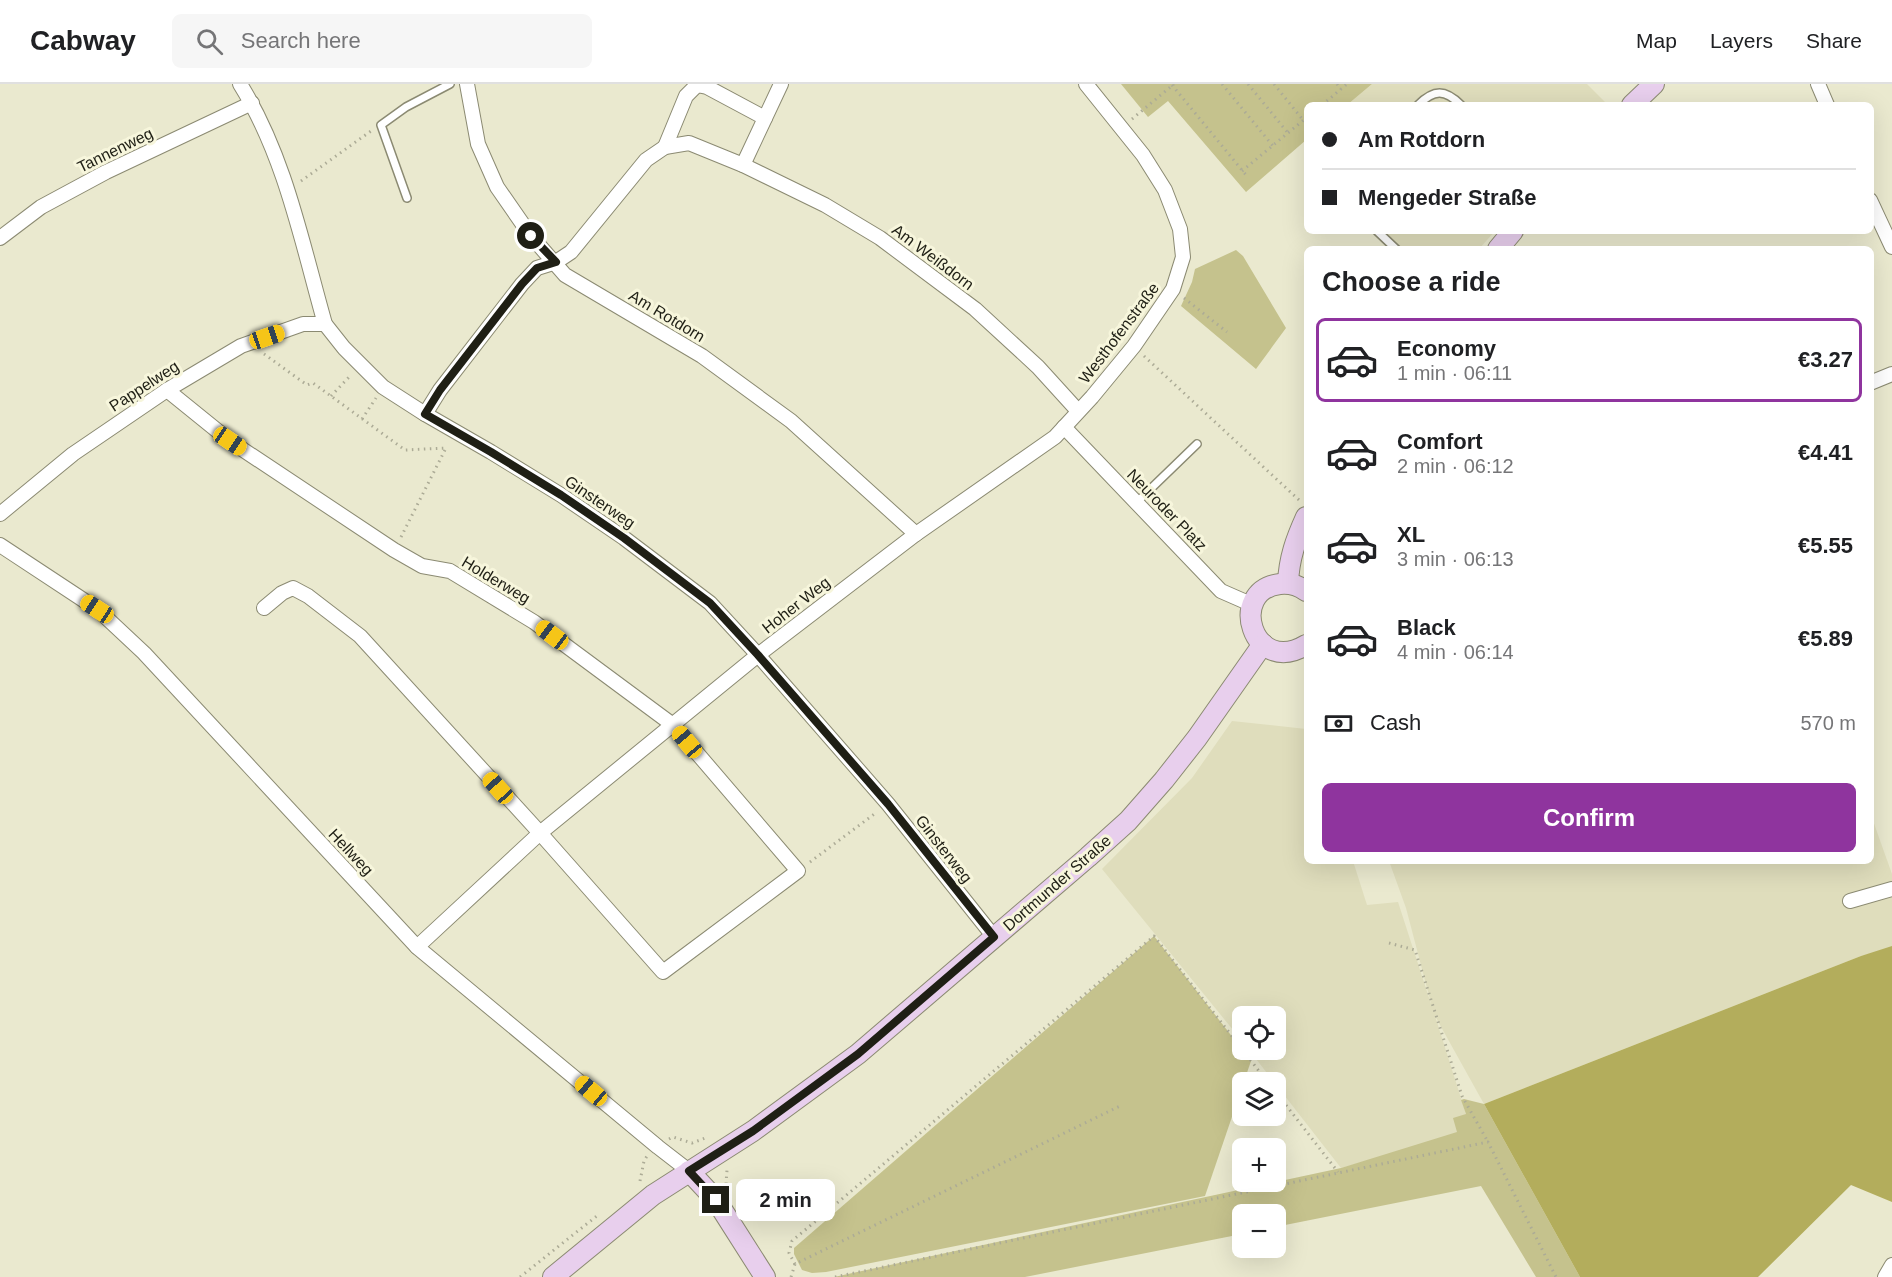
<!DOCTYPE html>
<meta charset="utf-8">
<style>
:root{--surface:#fff;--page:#f6f6f6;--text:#202124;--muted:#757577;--line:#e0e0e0;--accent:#8f349e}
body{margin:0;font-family:Helvetica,sans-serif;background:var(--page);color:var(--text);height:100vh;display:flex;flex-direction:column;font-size:22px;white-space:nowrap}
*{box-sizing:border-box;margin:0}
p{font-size:20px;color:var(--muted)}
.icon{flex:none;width:33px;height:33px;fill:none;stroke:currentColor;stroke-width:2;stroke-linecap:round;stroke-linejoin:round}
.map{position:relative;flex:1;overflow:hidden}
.panel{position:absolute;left:1304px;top:162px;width:570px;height:618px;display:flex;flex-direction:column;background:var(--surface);border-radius:9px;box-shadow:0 6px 24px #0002}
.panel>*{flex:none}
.hud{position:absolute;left:1304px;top:18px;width:570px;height:132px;border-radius:9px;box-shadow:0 6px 24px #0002;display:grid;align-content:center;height:132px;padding:0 18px;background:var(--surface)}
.controls{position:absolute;left:1232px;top:922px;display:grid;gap:12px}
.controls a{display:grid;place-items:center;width:54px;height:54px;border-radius:9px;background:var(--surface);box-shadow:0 6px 24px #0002;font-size:30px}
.end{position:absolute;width:27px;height:27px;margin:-14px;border:8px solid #1f1f15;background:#fff;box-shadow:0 0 0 3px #fff}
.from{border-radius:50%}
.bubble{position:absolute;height:42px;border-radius:9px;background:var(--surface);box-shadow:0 6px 24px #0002;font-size:20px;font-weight:600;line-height:42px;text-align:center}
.car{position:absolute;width:18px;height:36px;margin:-18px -9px;border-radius:8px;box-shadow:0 0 4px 2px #0007;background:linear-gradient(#f5c518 24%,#345 0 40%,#f5c518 0 76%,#345 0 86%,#f5c518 0)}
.hud b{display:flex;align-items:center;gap:21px;height:57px;font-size:22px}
.hud b+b{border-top:2px solid var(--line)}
.hud i{width:15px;height:15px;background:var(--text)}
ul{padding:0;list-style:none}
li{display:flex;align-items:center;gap:18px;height:84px;margin:0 12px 9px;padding:0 6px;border:3px solid transparent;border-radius:9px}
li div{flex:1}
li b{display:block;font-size:22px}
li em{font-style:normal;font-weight:600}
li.on{border-color:var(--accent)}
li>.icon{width:54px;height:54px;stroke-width:1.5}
h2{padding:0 18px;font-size:27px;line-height:72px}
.pay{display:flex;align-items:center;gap:15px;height:66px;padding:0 18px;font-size:22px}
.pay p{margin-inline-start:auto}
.primary-button{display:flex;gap:12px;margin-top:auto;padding:12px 18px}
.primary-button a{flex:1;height:69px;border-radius:9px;background:var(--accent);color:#fff;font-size:24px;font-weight:600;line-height:69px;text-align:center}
header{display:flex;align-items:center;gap:36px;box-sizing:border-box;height:84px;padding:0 30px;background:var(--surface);border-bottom:2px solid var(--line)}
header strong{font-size:28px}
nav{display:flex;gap:33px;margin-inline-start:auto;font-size:21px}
.search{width:420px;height:54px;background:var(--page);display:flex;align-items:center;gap:15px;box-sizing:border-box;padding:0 21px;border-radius:9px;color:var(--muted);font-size:22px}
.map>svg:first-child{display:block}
.built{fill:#dfddbc}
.green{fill:#c5c28d}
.forest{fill:#b3ad5c}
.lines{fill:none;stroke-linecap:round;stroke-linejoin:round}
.service-casing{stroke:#8b8a72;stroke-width:10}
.minor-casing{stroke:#8b8a72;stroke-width:16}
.secondary-casing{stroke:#8b8a72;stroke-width:22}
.path{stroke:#acab96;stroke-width:3;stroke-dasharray:1.5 4.5;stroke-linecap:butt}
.service{stroke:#fff;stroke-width:7}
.minor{stroke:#fff;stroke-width:14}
.secondary{stroke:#e8cfed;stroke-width:20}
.route{stroke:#1f1f15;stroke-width:8}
.labels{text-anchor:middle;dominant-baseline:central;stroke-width:6;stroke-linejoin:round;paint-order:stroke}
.street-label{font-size:16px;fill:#1f1f15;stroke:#f7f6dc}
</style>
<header>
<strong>Cabway</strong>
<div class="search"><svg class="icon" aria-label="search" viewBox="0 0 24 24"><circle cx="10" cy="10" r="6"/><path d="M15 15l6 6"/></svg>Search here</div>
<nav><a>Map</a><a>Layers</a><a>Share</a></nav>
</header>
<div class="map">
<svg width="1892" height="1193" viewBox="0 0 1892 1193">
<rect width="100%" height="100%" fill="#eae9cf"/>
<!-- built -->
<g class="built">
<polygon points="1372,0 1587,0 1607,20 1347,21"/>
<polygon points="1374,147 1495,147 1479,165 1394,165"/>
<polygon points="1232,637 1306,645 1306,777 1353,777 1367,821 1398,818 1432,923 1406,824 1389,777 1870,777 1871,731 1892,790 1892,864 1861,872 1484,1020 1435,932 1466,1030 1458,1051 1341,1084 1249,966 1275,966 1275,933 1242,933 1242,957 1102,785 1192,694"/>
</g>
<!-- green -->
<g class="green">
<polygon points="1121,0 1372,0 1347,21 1306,21 1306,56 1246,108 1168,17 1148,33"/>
<polygon points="1236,166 1243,172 1286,244 1256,285 1181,222 1192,198 1195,185"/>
<polygon points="1154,852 1251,977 1205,1112 826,1188 812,1189 802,1186 794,1170 794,1164"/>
<polygon points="1464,1015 1484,1020 1580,1193 1536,1193 1481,1102 1275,1143 1275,1131 1242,1131 1242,1150 1025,1193 834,1193 1341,1084 1457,1048 1453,1034 1466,1030 1461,1016"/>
</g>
<!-- forest -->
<polygon class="forest" points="1892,862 1892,1118 1851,1101 1758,1193 1580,1193 1484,1020 1861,872"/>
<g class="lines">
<!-- service casing -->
<g class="service-casing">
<g id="service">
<path d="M1418 21C1434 5 1445 5 1461 21"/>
<polyline points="407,114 381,41 406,23 450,0"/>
<polyline points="1377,147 1396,165"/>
<polyline points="1137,418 1197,360"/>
</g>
</g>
<!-- minor casing -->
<g class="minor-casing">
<g id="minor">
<path d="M240 0C285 72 302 159 325 240L344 264 383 303 425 330 491 368 561 411 624 454 710 519 758 571 888 720 994 853"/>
<polyline points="467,0 478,60 497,103 531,152 565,191 702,272 791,337 916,450"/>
<polyline points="1818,0 1827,21"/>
<polyline points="665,63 686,12 697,1 707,3 765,34"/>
<polyline points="743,81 781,0"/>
<polyline points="1870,116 1892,163"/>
<polyline points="0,154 41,123 106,88 252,19"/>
<polyline points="1870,299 1892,290"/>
<polyline points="167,306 230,357 394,466 422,482 450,487 534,538 673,641 798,787 663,888 540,749 360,552 308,512 293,504 282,509 264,524"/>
<polyline points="425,330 440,306 522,200 537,184 556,178 571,168 646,76 665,63 689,59 743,81 825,121 880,154 975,225 1038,283 1078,327"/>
<polyline points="1064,343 1221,507 1253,521"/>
<polyline points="0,430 73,370 167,306 241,262 303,240 325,240"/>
<polyline points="0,461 97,525 144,569 417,863 658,1063 689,1087"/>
<polyline points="1850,817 1892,805"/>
<polyline points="417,863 540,749 758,571 916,450 1055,353 1092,313 1134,262 1173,205 1183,173 1180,145 1165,106 1143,71 1086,0"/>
<polyline points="1885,1193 1892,1181"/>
</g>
</g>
<!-- secondary casing -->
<g class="secondary-casing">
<g id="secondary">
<polyline points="1632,21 1654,0"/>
<polyline points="1498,165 1513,147"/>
<path d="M1288 499C1289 474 1296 455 1306 433"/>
<path d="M1306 507C1298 501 1290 499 1280 500 1227 506 1252 593 1306 561"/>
<polyline points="689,1087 716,1116 765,1193"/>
<polyline points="553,1193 653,1111 753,1047 858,970 1088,773 1128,737 1164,696 1197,654 1263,560"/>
</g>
</g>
<!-- path -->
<g class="path">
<polyline points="1222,0 1273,62"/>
<polyline points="1248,0 1288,49"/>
<polyline points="1274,0 1303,36"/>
<polyline points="1337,0 1341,5"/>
<polyline points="1172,1 1246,91"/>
<polyline points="1322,21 1347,0"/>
<polyline points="1132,35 1174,0"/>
<polyline points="1242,87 1306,34"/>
<polyline points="301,97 371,47"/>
<polyline points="1184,214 1227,248"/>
<polyline points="264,270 307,301 313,299 405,366 446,364"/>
<polyline points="1144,272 1299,416"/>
<polyline points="331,312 351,291"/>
<polyline points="362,335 376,314"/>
<polyline points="401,453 447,362"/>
<polyline points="810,778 877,728"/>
<polyline points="1389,859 1415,866 1462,1012 1488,1058"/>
<polyline points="1243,966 1268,999"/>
<polyline points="1275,1007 1338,1088"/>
<polyline points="669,1055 673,1053 692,1059 708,1053"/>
<polyline points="640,1097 644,1077 647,1072"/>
<polyline points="726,1100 727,1086"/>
<polyline points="795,1180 789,1169 792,1157 1154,852 1242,965"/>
<polyline points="520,1193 598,1131"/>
<polyline points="791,1193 795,1180 1122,1021"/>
<polyline points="835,1193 1488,1058 1556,1193"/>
</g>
<!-- service -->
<use href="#service" class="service"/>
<!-- minor -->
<use href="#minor" class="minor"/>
<!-- secondary -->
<use href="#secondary" class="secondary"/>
</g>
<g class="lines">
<!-- route -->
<polyline class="route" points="531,152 556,178 537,184 522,200 440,306 425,330 491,368 561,411 624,454 710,519 758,571 888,720 994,853 858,970 753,1047 689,1087 716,1116"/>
</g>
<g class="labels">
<!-- street labels -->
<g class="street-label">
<text transform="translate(115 66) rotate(-26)">Tannenweg</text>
<text transform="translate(933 173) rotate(37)">Am Weißdorn</text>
<text transform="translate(667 232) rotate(31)">Am Rotdorn</text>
<text transform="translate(1119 249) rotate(-53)">Westhofenstraße</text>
<text transform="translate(144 302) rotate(-33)">Pappelweg</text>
<text transform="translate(600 418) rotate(34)">Ginsterweg</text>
<text transform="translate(1167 426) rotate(46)">Neuroder Platz</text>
<text transform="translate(496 496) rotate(31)">Holderweg</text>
<text transform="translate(796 521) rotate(-38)">Hoher Weg</text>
<text transform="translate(944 765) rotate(52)">Ginsterweg</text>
<text transform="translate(351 768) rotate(47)">Hellweg</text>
<text transform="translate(1057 799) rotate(-41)">Dortmunder Straße</text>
</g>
</g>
</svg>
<div class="controls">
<a><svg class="icon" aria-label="locate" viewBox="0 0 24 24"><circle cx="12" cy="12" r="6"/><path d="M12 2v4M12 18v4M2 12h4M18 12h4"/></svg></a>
<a><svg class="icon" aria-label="layers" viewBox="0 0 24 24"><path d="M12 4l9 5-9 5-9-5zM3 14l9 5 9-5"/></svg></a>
<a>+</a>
<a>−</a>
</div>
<i class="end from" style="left:531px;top:152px"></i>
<i class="end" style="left:716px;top:1116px"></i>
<div class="bubble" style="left:736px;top:1095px;width:99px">2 min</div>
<i class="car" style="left:267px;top:253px;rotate:71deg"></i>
<i class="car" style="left:230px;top:357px;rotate:124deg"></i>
<i class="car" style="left:97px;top:525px;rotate:303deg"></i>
<i class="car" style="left:552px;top:551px;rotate:307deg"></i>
<i class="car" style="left:687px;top:658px;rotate:320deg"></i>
<i class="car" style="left:498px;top:704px;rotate:318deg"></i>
<i class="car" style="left:591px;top:1007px;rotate:310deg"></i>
<div class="hud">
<b><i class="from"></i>Am Rotdorn</b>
<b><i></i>Mengeder Straße</b>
</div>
<section class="panel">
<h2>Choose a ride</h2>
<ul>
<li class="on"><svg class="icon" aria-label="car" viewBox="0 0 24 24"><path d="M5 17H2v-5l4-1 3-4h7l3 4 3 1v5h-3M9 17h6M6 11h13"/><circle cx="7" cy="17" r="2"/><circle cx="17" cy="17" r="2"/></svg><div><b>Economy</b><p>1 min · 06:11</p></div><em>€3.27</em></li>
<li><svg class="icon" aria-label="car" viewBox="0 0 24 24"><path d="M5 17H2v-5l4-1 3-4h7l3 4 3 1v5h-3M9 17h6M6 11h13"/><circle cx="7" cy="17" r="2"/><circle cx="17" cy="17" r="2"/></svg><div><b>Comfort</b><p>2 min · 06:12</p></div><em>€4.41</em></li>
<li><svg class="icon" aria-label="car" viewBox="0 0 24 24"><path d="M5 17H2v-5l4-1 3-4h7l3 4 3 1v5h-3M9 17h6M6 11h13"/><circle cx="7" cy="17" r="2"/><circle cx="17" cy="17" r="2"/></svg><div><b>XL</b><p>3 min · 06:13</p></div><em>€5.55</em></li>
<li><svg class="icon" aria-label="car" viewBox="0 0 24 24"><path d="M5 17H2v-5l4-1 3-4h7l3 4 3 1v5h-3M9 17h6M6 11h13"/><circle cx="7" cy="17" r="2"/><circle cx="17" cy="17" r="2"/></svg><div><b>Black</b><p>4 min · 06:14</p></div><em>€5.89</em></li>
</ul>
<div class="pay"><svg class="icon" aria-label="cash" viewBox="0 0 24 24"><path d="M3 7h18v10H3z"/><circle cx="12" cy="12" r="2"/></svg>Cash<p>570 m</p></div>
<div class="primary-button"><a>Confirm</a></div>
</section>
</div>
